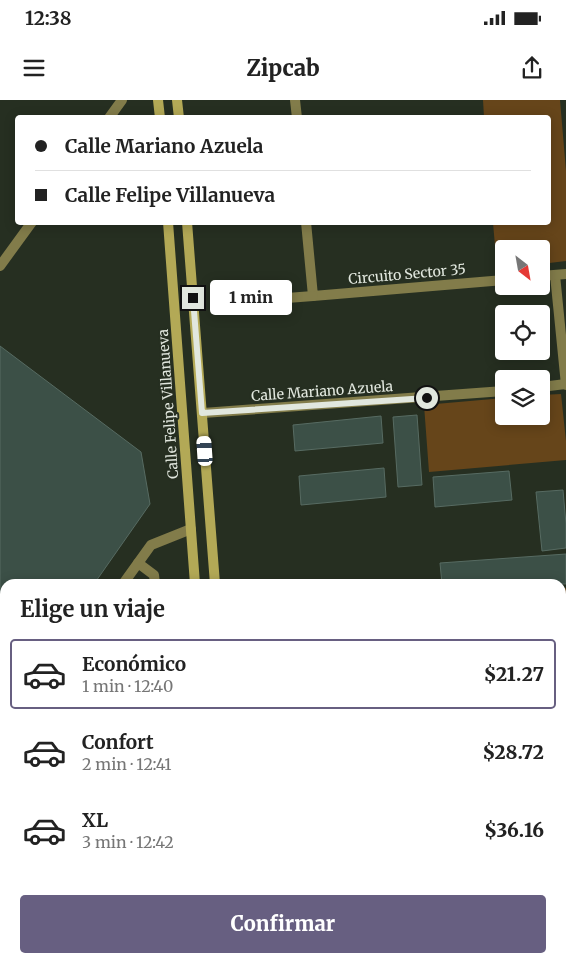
<!DOCTYPE html>
<html lang="es">
<meta charset="utf-8">
<style>
:root{--surface:#fff;--page:#f6f6f6;--text:#222;--muted:#767676;--line:#e0e0e0;--accent:#675f81}
body{margin:0;font-family:Merriweather,serif;background:var(--page);color:var(--text);height:100vh;display:flex;flex-direction:column;font-size:19px;white-space:nowrap}
*{box-sizing:border-box;margin:0}
p{font-size:16px;color:var(--muted)}
.icon{flex:none;width:28px;height:28px;fill:none;stroke:currentColor;stroke-width:2;stroke-linecap:round;stroke-linejoin:round}
.map{position:relative;flex:1;overflow:hidden}
.details{position:absolute;left:0px;top:479px;width:566px;height:384px;display:flex;flex-direction:column;background:var(--surface);border-radius:15px 15px 0 0;box-shadow:0 2px 12px #0003}
.details>*{flex:none}
.banner{position:absolute;left:15px;top:15px;width:536px;height:110px;border-radius:5px;box-shadow:0 2px 12px #0003;display:grid;align-content:center;height:110px;padding:0 20px;background:var(--surface)}
.needle{width:32px;rotate:149deg}
.controls{position:absolute;left:495px;top:140px;display:grid;gap:10px}
.controls a{display:grid;place-items:center;width:55px;height:55px;border-radius:5px;background:var(--surface);box-shadow:0 2px 12px #0003;font-size:25px}
.end{position:absolute;width:22px;height:22px;margin:-11px;border:6px solid #e1e7de;background:#111;box-shadow:0 0 0 2px #111}
.from{border-radius:50%}
.bubble{position:absolute;height:35px;border-radius:5px;background:var(--surface);box-shadow:0 2px 12px #0003;font-size:16px;font-weight:800;line-height:35px;text-align:center}
.car{position:absolute;width:15px;height:30px;margin:-15px -8px;border-radius:6px;box-shadow:0 0 4px 1px #0007;background:linear-gradient(#fff 24%,#345 0 40%,#fff 0 76%,#345 0 86%,#fff 0)}
.banner b{display:flex;align-items:center;gap:18px;height:48px;font-size:19px}
.banner b+b{border-top:1px solid var(--line)}
.banner i{width:12px;height:12px;background:var(--text)}
ul{padding:0;list-style:none}
li{display:flex;align-items:center;gap:15px;height:70px;margin:0 10px 8px;padding:0 10px;border:2px solid transparent;border-radius:5px}
li div{flex:1}
li b{display:block;font-size:19px}
li em{font-style:normal;font-weight:800}
li.selected{border-color:var(--accent)}
li>.icon{width:45px;height:45px;stroke-width:1.5}
h2{padding:0 20px;font-size:22px;line-height:60px}
.cta{display:flex;gap:10px;margin-top:auto;padding:10px 20px}
.cta a{flex:1;height:58px;border-radius:5px;background:var(--accent);color:#fff;font-size:20px;font-weight:800;line-height:58px;text-align:center}
.status{display:flex;justify-content:space-between;align-items:center;height:35px;padding:0 25px;background:var(--surface);direction:ltr}
.status svg{height:14px;fill:currentColor}
header{display:flex;justify-content:space-between;align-items:center;height:65px;padding:0 20px;background:var(--surface);font-size:22px;font-weight:800}
.map>svg:first-child{display:block}
.green{fill:#66451a}
.building{fill:#3c5047;stroke:#576b62}
.lines{fill:none;stroke-linecap:round;stroke-linejoin:round}
.lane{stroke:#827c4a;stroke-width:10}
.street{stroke:#827c4a;stroke-width:10}
.secondary{stroke:#b3a956;stroke-width:10}
.route{stroke:#e1e7de;stroke-width:6}
.labels{text-anchor:middle;dominant-baseline:central;stroke-width:4;stroke-linejoin:round;paint-order:stroke}
.street-label{font-size:14px;fill:#e1e7de;stroke:#262f21}
</style>
<div class="status"><b>12:38</b><svg viewBox="0 0 49 12"><path d="M0 12V9h3v3zM5 12V6h3v6zM10 12V3h3v9zM15 12V0h3v12zM26 1h20v11H26zM47 4h2v5h-2z"/></svg></div>
<header><svg class="icon" aria-label="menu" viewBox="0 0 24 24"><path d="M4 6h16M4 12h16M4 18h16"/></svg>Zipcab<svg class="icon" aria-label="share" viewBox="0 0 24 24"><path d="M12 15V3M7 8l5-5 5 5M5 13v7h14v-7"/></svg></header>
<div class="map">
<svg width="566" height="862" viewBox="0 0 566 862">
<rect width="100%" height="100%" fill="#262f21"/>
<!-- green -->
<g class="green">
<polygon points="483,0 560,0 566,71 566,161 541,164 541,149 504,149 504,167 497,168 493,123 549,122 549,18 484,17"/>
<polygon points="561,294 566,341 566,360 429,372 424,305 504,298 504,316 541,316 541,295"/>
<polygon points="566,488 566,628 561,630 561,489"/>
</g>
<!-- building -->
<g class="building">
<polygon points="0,246 141,352 150,404 94,484 5,484 5,561 0,562"/>
<polygon points="417,315 422,385 398,387 393,317"/>
<polygon points="381,316 383,343 295,351 293,325"/>
<polygon points="384,368 386,397 301,405 299,376"/>
<polygon points="509,371 512,400 435,407 433,377"/>
<polygon points="563,390 566,424 566,448 542,451 536,392"/>
<polygon points="566,454 566,484 442,484 440,463"/>
</g>
<g class="lines">
<!-- lane -->
<g class="lane">
<polyline points="138,463 154,475 155,484"/>
<polyline points="123,484 151,445 191,429"/>
<polyline points="0,585 5,584"/>
<polyline points="561,753 566,752"/>
<polyline points="561,777 566,775"/>
<polyline points="96,858 96,862"/>
<polyline points="157,862 168,858"/>
<polyline points="286,862 298,858"/>
<polyline points="349,862 360,858"/>
</g>
<!-- street -->
<g class="street">
<polyline points="295,0 297,18"/>
<polyline points="109,18 122,0"/>
<polyline points="306,122 313,196 504,180"/>
<polyline points="0,166 32,122"/>
<polyline points="555,175 566,285"/>
<polyline points="541,176 566,174"/>
<polyline points="287,198 313,196"/>
<polyline points="541,287 566,284"/>
<polyline points="203,313 504,291"/>
<polyline points="561,646 566,644"/>
</g>
<!-- secondary -->
<g class="secondary">
<polyline points="158,0 160,18"/>
<polyline points="177,0 179,18"/>
<polyline points="168,122 195,484"/>
<polyline points="187,122 215,484"/>
<polyline points="561,713 566,712"/>
<polyline points="561,738 566,736"/>
<polyline points="561,794 566,792"/>
<polyline points="561,816 566,814"/>
<polyline points="220,858 220,862"/>
<polyline points="232,862 243,858"/>
<polyline points="390,862 401,858"/>
<polyline points="419,862 438,858"/>
</g>
</g>
<g class="lines">
<!-- route -->
<polyline class="route" points="193,198 202,313 427,298"/>
</g>
<g class="labels">
<!-- street labels -->
<g class="street-label">
<text transform="translate(407 174) rotate(-5)">Circuito Sector 35</text>
<text transform="translate(322 291) rotate(-4)">Calle Mariano Azuela</text>
<text transform="translate(168 304) rotate(-94)">Calle Felipe Villanueva</text>
</g>
</g>
</svg>
<div class="controls">
<a><svg class="needle" viewBox="-14 -14 28 28"><path d="M0-13l5 13h-10z" fill="#e53935"/><path d="M0 13l5-13h-10z" fill="#767676"/></svg></a>
<a><svg class="icon" aria-label="locate" viewBox="0 0 24 24"><circle cx="12" cy="12" r="6"/><path d="M12 2v4M12 18v4M2 12h4M18 12h4"/></svg></a>
<a><svg class="icon" aria-label="layers" viewBox="0 0 24 24"><path d="M12 4l9 5-9 5-9-5zM3 14l9 5 9-5"/></svg></a>
</div>
<i class="end from" style="left:427px;top:298px"></i>
<i class="end" style="left:193px;top:198px"></i>
<div class="bubble" style="left:210px;top:180px;width:82px">1 min</div>
<i class="car" style="left:205px;top:351px;rotate:356deg"></i>
<div class="banner">
<b><i class="from"></i>Calle Mariano Azuela</b>
<b><i></i>Calle Felipe Villanueva</b>
</div>
<section class="details">
<h2>Elige un viaje</h2>
<ul>
<li class="selected"><svg class="icon" aria-label="car" viewBox="0 0 24 24"><path d="M5 17H2v-5l4-1 3-4h7l3 4 3 1v5h-3M9 17h6M6 11h13"/><circle cx="7" cy="17" r="2"/><circle cx="17" cy="17" r="2"/></svg><div><b>Económico</b><p>1 min · 12:40</p></div><em>$21.27</em></li>
<li><svg class="icon" aria-label="car" viewBox="0 0 24 24"><path d="M5 17H2v-5l4-1 3-4h7l3 4 3 1v5h-3M9 17h6M6 11h13"/><circle cx="7" cy="17" r="2"/><circle cx="17" cy="17" r="2"/></svg><div><b>Confort</b><p>2 min · 12:41</p></div><em>$28.72</em></li>
<li><svg class="icon" aria-label="car" viewBox="0 0 24 24"><path d="M5 17H2v-5l4-1 3-4h7l3 4 3 1v5h-3M9 17h6M6 11h13"/><circle cx="7" cy="17" r="2"/><circle cx="17" cy="17" r="2"/></svg><div><b>XL</b><p>3 min · 12:42</p></div><em>$36.16</em></li>
</ul>
<div class="cta"><a>Confirmar</a></div>
</section>
</div>
